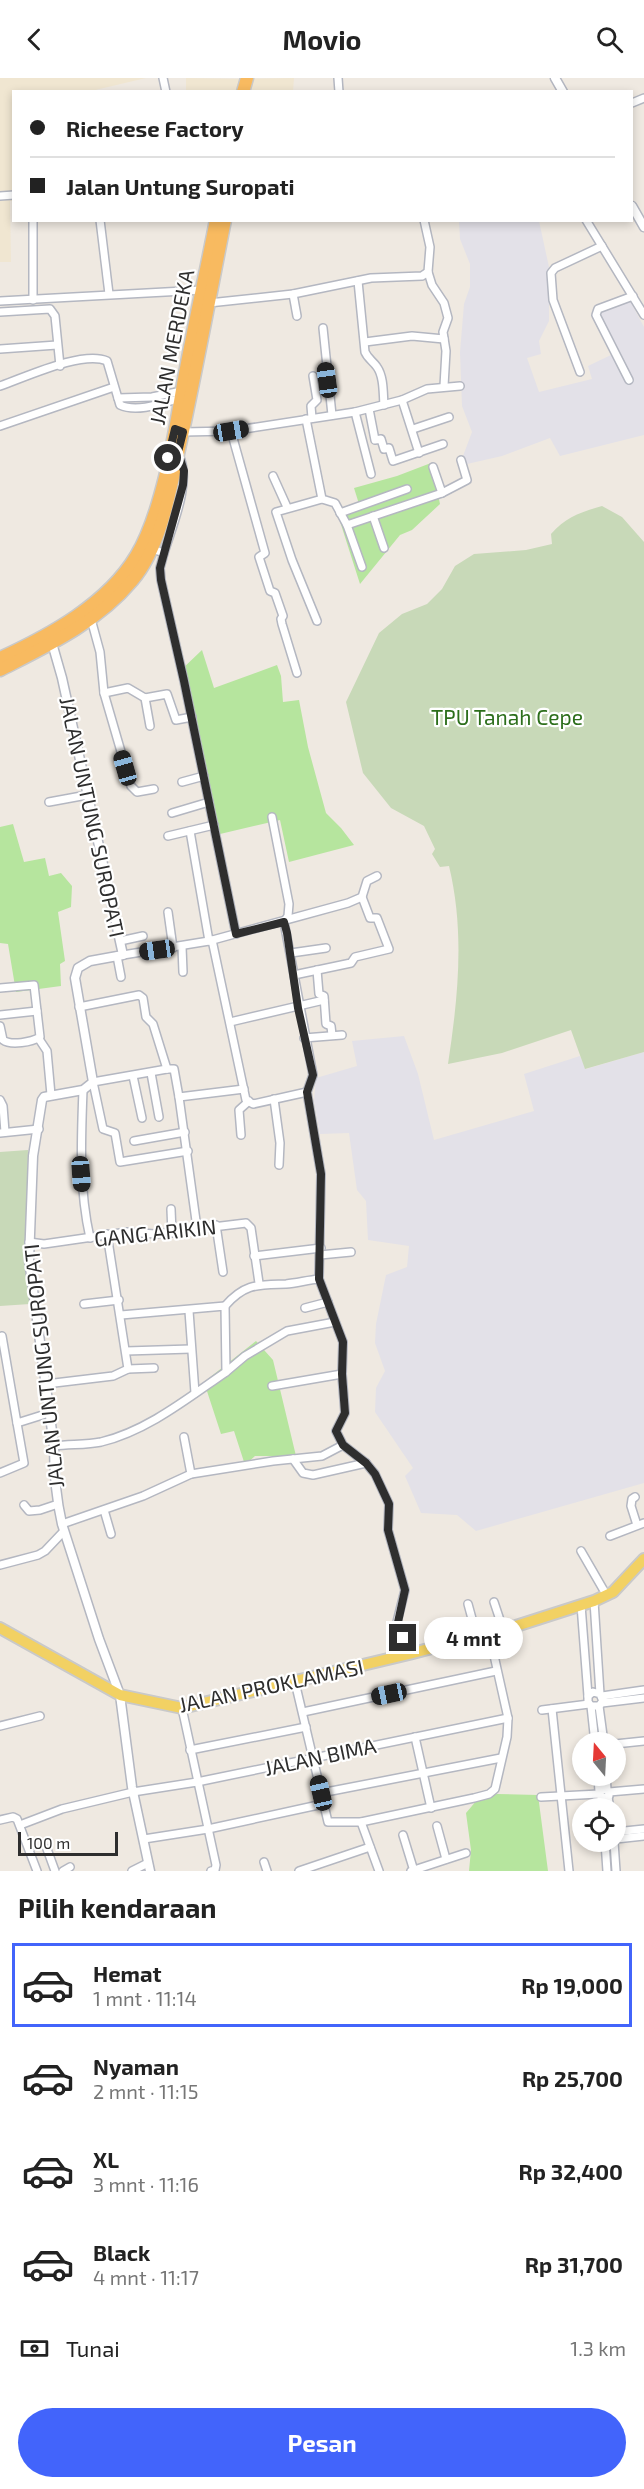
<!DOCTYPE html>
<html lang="id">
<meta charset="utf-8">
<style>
:root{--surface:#fff;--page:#f2f2f2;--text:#222;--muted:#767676;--line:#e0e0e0;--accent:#4264fb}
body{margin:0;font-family:"Exo 2",sans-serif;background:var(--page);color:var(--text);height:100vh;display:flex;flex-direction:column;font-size:22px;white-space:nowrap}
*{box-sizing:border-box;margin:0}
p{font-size:20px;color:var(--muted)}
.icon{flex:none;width:33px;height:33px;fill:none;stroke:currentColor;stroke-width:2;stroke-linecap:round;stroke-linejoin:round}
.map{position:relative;height:1793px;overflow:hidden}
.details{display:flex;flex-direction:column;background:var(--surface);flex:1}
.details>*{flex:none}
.guide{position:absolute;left:12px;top:12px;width:621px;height:132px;border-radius:0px;box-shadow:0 3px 9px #0003;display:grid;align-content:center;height:132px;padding:0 18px;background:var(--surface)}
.needle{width:39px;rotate:342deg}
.fabs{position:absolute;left:572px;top:1654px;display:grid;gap:12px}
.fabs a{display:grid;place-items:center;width:54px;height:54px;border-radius:50%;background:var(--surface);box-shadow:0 3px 9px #0003;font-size:30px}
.scale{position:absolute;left:18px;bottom:15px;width:100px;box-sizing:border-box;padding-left:6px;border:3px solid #2e2e2e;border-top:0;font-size:16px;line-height:21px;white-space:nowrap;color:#2e2e2e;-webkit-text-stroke:4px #fff;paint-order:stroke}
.end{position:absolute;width:27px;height:27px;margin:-14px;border:8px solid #2e2e2e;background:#fff;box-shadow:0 0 0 3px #fff}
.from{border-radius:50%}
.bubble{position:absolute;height:42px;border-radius:21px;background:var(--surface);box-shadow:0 3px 9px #0003;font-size:20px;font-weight:700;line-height:42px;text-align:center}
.car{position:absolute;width:18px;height:36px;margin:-18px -9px;border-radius:8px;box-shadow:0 0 4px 2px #0007;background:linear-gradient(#222 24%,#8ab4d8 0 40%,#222 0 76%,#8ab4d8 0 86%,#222 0)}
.guide b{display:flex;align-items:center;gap:21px;height:57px;font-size:22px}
.guide b+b{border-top:2px solid var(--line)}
.guide i{width:15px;height:15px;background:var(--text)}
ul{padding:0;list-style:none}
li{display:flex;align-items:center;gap:18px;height:84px;margin:0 12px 9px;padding:0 6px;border:3px solid transparent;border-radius:0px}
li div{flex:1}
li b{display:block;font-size:22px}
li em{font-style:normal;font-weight:700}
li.selected{border-color:var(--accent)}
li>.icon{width:54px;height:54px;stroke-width:1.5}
h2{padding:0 18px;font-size:27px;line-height:72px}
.pay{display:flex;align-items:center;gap:15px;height:66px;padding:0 18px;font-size:22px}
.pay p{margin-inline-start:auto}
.action{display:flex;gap:12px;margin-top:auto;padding:12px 18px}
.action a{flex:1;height:69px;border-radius:36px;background:var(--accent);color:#fff;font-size:24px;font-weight:700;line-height:69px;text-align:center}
header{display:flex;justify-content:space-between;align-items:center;height:78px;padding:0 18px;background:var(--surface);font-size:27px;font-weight:700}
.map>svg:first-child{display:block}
.industrial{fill:#e3e1e8}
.education{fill:#f0e6d1}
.green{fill:#b6e59e}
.cemetery{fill:#c8d9b8}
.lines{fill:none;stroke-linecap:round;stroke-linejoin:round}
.minor-casing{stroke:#b4b7c1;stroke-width:10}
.tertiary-casing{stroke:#b4b7c1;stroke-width:11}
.primary-casing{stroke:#c9c9c9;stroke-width:14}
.trunk-casing{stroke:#c9c9c9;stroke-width:15}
.minor{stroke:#fff;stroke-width:7}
.tertiary{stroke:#fff;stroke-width:8}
.primary{stroke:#f2d163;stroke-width:10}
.trunk{stroke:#f8ba60;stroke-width:12}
.route{stroke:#2e2e2e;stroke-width:8}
.labels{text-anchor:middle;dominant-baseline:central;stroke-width:4.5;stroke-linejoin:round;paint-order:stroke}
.street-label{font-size:21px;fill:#2e2e2e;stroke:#fff}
.park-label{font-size:21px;fill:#2c6e1b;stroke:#fff}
</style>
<header><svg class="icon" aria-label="back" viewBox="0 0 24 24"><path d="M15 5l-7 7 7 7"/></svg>Movio<svg class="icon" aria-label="search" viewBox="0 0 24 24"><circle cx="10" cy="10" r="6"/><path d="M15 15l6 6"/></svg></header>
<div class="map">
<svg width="644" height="1793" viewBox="0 0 644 1793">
<rect width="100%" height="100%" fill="#efe9e1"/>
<!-- industrial -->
<g class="industrial">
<polygon points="459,143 539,143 549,189 549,243 539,263 541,276 527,280 539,314 592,301 588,288 613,276 595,236 629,221 644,249 644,357 560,378 550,360 502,378 467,386 463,378 472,354 462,328 460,274 464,226 470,209 470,186 460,161"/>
<polygon points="404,958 418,996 434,1062 534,1033 524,996 580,978 586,991 644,974 644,1405 476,1453 457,1437 421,1435 405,1398 413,1390 375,1334 376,1310 385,1293 375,1265 376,1246 386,1197 407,1189 409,1168 368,1162 366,1123 357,1112 349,1055 320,1056 314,1023 316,1000 357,988 352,963"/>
</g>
<!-- education -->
<g class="education">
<polygon points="0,0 146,0 91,13 14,14 14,123 10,123 11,184 0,184"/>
<polygon points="186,0 242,1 294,0 293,13 186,14"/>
</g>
<!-- green -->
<g class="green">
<polygon points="431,385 440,426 412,452 400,457 360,506 337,434 359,426 354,410 397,398"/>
<polygon points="202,572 214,610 277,587 281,598 283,624 299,622 308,669 326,735 341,750 354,767 289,784 280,742 220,756 198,656 180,593"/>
<polygon points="13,746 24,784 45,780 49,798 61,795 72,808 71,829 58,834 65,883 60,886 61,908 16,914 8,866 0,865 0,749"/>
<polygon points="256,1263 273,1282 296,1378 255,1378 245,1387 234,1353 221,1356 204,1304"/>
<polygon points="497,1716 538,1717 548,1793 469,1793 471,1772 466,1735 477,1722"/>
</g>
<!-- cemetery -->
<g class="cemetery">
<path d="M602 428 622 439 644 464V974L585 991 571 952 502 975 448 986C458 920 465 854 449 788L440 789 432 776 435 771 424 748 391 730 363 695 346 624 379 555 402 536 427 526 442 511 455 488 474 476 526 472 552 466 551 456C566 439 581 434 602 428Z"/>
<polygon points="28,1072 25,1191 30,1226 0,1228 0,1074"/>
</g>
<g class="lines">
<!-- minor casing -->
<g class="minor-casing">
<g id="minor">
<polyline points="163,0 166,14"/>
<polyline points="338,0 339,14"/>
<polyline points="632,25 644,20"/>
<polyline points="0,118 14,117"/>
<polyline points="33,142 33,222"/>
<polyline points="100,142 109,216"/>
<polyline points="586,142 644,237"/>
<polyline points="428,194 432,207 444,225 448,240 443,254 446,273 444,308"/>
<path d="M358 203 365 274C368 281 373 283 377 289 384 299 383 315 384 327"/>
<polyline points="293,216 297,238"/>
<polyline points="0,223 202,212"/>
<polyline points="209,225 293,216 371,200 422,198 428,194 430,169 424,142"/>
<polyline points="0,234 50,231 55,238 60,288"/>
<polyline points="323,250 332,337"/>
<polyline points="365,264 412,258 444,261"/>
<polyline points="0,271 57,267"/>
<polyline points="580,294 553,222 551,195 555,190 602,168"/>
<polyline points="629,302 596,237 598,231 633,218"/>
<path d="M0 308C26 299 83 272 107 283L120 327C137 335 163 325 181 320"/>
<polyline points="118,320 152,319 182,313"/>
<polyline points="402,322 419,375"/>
<polyline points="369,331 375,362 381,361 384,371 389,370 393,383 443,366"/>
<polyline points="355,334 371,396"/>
<polyline points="312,340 311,328 317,322 313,298"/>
<polyline points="306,341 322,421 335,425 347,447 442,415 467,402 461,382"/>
<polyline points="0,348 114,309"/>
<polyline points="413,351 449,339"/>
<polyline points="231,353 265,475 259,479 270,513 275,515 283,538 281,541 282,546 297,595"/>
<polyline points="183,354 231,353 355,334 402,322 427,311 460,308"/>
<polyline points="433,389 442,415"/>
<polyline points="273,398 287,429"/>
<polyline points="340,435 407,411"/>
<polyline points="373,438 384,470"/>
<polyline points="347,447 362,489"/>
<path d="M152 471 164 475C172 448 192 404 179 377"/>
<polyline points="164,475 160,490 161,502 184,603 236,856"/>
<polyline points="91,541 100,574 104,615 131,708 137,714 154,711"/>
<polyline points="317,543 292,482 276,434 322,421"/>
<polyline points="104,615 128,610 145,620 167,616 176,642 192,639"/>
<polyline points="145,620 150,648"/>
<polyline points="182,704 204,698"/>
<polyline points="49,724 87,717"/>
<polyline points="172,735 209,724"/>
<polyline points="272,739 289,826 288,838 284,844"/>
<polyline points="190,753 209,863"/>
<polyline points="168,758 214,747"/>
<polyline points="168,834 173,870"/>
<polyline points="284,844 313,997 307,1014 321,1096 319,1201 343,1264 342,1296 345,1335 336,1353 343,1367 366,1385 375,1396 389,1426 388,1452 405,1512 397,1544 409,1576"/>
<polyline points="212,862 246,1022 253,1026 307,1014"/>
<polyline points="120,863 143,858"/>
<polyline points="182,869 183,894"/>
<polyline points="291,875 326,870"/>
<polyline points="123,877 209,863 348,825 362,819 367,803 377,798"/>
<polyline points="117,878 121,899"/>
<polyline points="317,892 319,916 324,918 326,946 331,948 332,957"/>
<polyline points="294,897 351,885 355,879 389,871 377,840 370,840 362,819"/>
<path d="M0 910 34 907 40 959C32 964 11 968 3 962L0 948"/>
<polyline points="79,929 139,917 143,920 146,939 153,946 167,991"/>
<polyline points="0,937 37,933"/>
<polyline points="230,944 324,922"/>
<polyline points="304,960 342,957"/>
<polyline points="39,961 47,973 51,1017"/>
<polyline points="167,991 93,1004 103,1051 115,1055 120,1084 188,1073"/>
<polyline points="167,991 174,991 179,1019 244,1011"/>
<polyline points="151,995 159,1039"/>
<polyline points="133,998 142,1040"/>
<path d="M83 1012C81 1063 79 1111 90 1160"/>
<polyline points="179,1019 197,1150"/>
<polyline points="274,1021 280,1065 279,1087"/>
<polyline points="0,1022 3,1028 5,1054"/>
<polyline points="0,1055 39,1051"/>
<polyline points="241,1057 239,1032 249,1023"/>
<polyline points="134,1063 185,1054"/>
<polyline points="171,1131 172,1155"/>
<polyline points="216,1147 223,1194"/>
<polyline points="29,1164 44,1166 127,1154 155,1156 246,1145 251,1150 259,1205"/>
<polyline points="320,1177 351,1174"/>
<polyline points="254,1178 321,1170"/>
<polyline points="84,1226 119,1222"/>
<path d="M225 1228C245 1205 258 1207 286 1206 297 1205 308 1202 319 1201"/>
<polyline points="305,1230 328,1224"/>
<polyline points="189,1233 195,1315"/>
<polyline points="2,1258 17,1345 49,1335"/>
<polyline points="126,1273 191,1271"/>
<polyline points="128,1291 154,1290"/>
<polyline points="226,1294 245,1278 287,1253 335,1244"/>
<polyline points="46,1306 113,1298 128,1291 107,1156"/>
<polyline points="272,1308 342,1296"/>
<polyline points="184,1359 191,1396"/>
<path d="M54 1368C70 1366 86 1367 101 1364 147 1353 188 1320 226 1294L225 1228 121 1237"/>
<polyline points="293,1381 303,1395 313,1397 366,1385"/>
<polyline points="0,1395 24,1385 17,1345"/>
<polyline points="635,1419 632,1421 631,1428 637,1447"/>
<polyline points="24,1427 29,1433 40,1432 58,1426"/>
<polyline points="104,1432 111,1456"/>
<polyline points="62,1446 143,1418 191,1396 273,1383 322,1378 343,1367"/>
<polyline points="610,1458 644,1445"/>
<polyline points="581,1473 607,1518"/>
<polyline points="0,1487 38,1477 45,1473 64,1453"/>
<polyline points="594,1523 600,1616 603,1623 599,1628 591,1628 588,1624 588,1618 593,1614 600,1616"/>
<polyline points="494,1524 503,1551"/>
<polyline points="468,1526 477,1559"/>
<polyline points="581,1527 588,1618"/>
<polyline points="295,1604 328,1744 361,1744 474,1720 489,1716 495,1711 507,1659 508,1640 489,1555"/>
<polyline points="602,1618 644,1612"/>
<polyline points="602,1625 644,1620"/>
<polyline points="591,1628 595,1665"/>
<polyline points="599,1628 604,1665"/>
<polyline points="182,1630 216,1787 215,1792 211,1793"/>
<polyline points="552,1631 569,1793"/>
<polyline points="542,1632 589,1626"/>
<polyline points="303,1634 496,1593"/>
<polyline points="0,1648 40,1638"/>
<polyline points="415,1659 431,1730"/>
<polyline points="615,1666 644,1663"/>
<polyline points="190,1672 306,1649"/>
<polyline points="598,1698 599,1714"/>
<polyline points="606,1698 607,1711"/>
<polyline points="609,1714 644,1711"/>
<polyline points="321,1715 501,1680"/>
<polyline points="541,1719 599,1716 604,1720 609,1718 609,1714 603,1710 599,1716"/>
<polyline points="601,1719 602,1731"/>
<polyline points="608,1719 610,1731"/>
<polyline points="0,1742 13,1739 17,1741 37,1793"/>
<polyline points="361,1744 379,1793"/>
<polyline points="20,1747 62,1731 133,1714 197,1704 508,1640"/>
<polyline points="437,1748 446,1781"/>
<polyline points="615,1754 644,1751"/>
<polyline points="403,1757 414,1793"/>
<polyline points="144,1761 208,1751 323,1726"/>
<polyline points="616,1761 644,1758"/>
<polyline points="605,1764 607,1793"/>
<polyline points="614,1764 616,1793"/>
<polyline points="47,1771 55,1793"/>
<polyline points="264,1784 267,1793"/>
<polyline points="63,1793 70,1789"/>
<polyline points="132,1793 148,1785"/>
<polyline points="299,1793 370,1769"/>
<polyline points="411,1793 466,1775"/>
</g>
</g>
<!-- tertiary casing -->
<g class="tertiary-casing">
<g id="tertiary">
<polyline points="555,0 563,14"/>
<polyline points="632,128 644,149"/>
<path d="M52 565 62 600 123 877 90 883 78 890 75 900 93 1004 83 1012 44 1019 42 1022 33 1078 29 1182 54 1368C54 1395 56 1420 62 1446L99 1561 120 1617 132 1709 150 1793"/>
</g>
</g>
<!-- primary casing -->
<g class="primary-casing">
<polyline id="primary" points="0,1550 120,1617 182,1630 409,1576 516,1548 594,1523 613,1514 644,1481"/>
</g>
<!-- trunk casing -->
<g class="trunk-casing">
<g id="trunk">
<polyline points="243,14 247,0"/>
<path d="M0 580C50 557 107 526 136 478 161 437 174 360 182 312 192 255 205 199 216 142"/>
<path d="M0 592C47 568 97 545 132 503 164 466 172 400 183 353 198 283 211 213 225 142"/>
</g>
</g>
<!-- minor -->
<use href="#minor" class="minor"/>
<!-- tertiary -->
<use href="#tertiary" class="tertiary"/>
<!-- primary -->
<use href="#primary" class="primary"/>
<!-- trunk -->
<use href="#trunk" class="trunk"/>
</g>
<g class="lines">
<!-- route -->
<polyline class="route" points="168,380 175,351 183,354 178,374 184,393 183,407 160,490 161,502 184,603 236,856 284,844 287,855 298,930 313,997 307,1014 321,1096 319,1201 343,1264 342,1296 345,1335 336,1353 343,1367 366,1385 375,1396 389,1426 388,1452 405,1512 398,1544 403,1560"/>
</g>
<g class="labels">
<!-- street labels -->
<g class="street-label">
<text transform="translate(171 269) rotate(-79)">JALAN MERDEKA</text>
<text transform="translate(93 739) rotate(78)">JALAN UNTUNG SUROPATI</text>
<text transform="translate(155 1154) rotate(-6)">GANG ARIKIN</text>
<text transform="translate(43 1288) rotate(-96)">JALAN UNTUNG SUROPATI</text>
<text transform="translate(271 1607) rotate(-12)">JALAN PROKLAMASI</text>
<text transform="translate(320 1678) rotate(-12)">JALAN BIMA</text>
</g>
<!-- park labels -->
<g class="park-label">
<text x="507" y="638">TPU Tanah Cepe</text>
</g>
</g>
</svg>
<div class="fabs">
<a><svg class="needle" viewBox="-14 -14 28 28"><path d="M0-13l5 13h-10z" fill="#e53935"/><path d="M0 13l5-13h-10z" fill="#767676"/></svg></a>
<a><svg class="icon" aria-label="locate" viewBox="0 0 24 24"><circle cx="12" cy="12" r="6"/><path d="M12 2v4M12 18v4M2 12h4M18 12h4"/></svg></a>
</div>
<div class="scale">100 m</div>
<i class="end from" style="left:168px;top:380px"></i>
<i class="end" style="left:403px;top:1560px"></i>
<div class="bubble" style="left:424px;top:1539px;width:99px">4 mnt</div>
<i class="car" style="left:327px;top:302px;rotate:352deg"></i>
<i class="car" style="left:231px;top:353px;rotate:80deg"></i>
<i class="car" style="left:125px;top:690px;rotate:344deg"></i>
<i class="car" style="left:157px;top:872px;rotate:262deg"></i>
<i class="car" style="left:81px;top:1096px;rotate:176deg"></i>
<i class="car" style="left:389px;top:1616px;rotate:258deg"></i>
<i class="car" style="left:321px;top:1715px;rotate:347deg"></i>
<div class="guide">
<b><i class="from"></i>Richeese Factory</b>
<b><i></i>Jalan Untung Suropati</b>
</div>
</div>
<section class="details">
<h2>Pilih kendaraan</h2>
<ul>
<li class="selected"><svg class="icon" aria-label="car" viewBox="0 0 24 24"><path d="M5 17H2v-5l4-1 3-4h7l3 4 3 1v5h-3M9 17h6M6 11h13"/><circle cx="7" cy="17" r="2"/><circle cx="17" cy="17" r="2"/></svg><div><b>Hemat</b><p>1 mnt · 11:14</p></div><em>Rp 19,000</em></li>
<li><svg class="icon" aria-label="car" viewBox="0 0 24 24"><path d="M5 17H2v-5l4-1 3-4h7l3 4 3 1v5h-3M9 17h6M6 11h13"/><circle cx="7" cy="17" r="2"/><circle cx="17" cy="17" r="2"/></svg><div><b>Nyaman</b><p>2 mnt · 11:15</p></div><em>Rp 25,700</em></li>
<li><svg class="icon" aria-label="car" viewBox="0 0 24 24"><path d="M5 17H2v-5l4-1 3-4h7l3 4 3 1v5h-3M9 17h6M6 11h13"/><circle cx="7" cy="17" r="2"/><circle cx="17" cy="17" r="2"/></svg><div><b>XL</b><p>3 mnt · 11:16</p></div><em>Rp 32,400</em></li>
<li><svg class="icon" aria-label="car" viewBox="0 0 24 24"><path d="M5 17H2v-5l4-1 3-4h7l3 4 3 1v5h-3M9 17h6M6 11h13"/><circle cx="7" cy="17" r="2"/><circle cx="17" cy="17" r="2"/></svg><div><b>Black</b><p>4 mnt · 11:17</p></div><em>Rp 31,700</em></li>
</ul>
<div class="pay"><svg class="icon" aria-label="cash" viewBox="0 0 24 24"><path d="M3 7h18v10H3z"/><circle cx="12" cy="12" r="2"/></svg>Tunai<p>1.3 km</p></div>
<div class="action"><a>Pesan</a></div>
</section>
